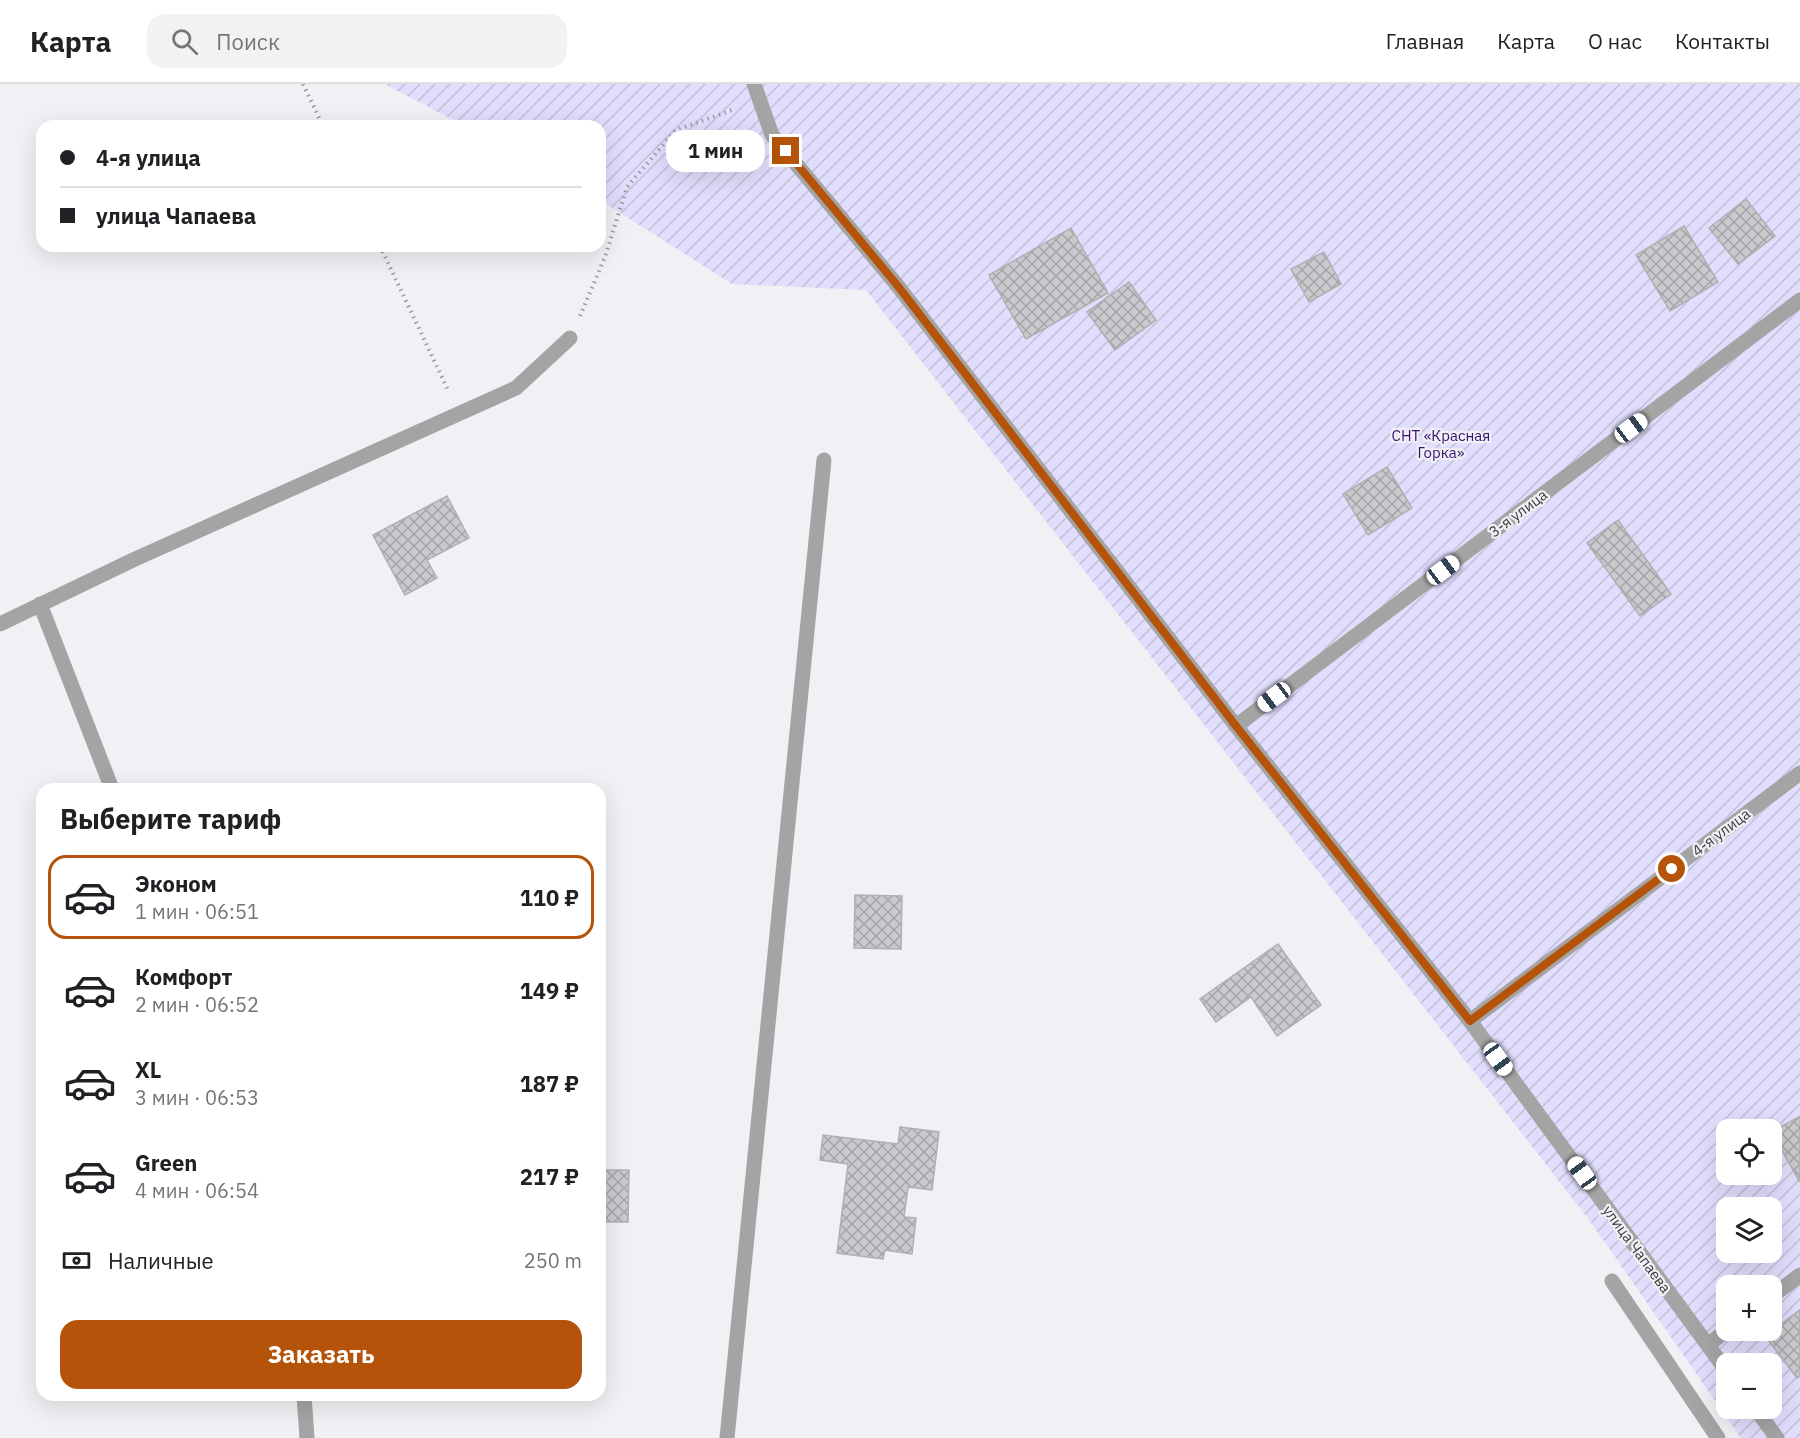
<!DOCTYPE html>
<html lang="ru">
<meta charset="utf-8">
<style>
:root{--surface:#fff;--page:#f2f2f2;--text:#202124;--muted:#757577;--line:#e0e0e0;--accent:#b45309}
body{margin:0;font-family:"IBM Plex Sans",sans-serif;background:var(--page);color:var(--text);height:100vh;display:flex;flex-direction:column;font-size:22px;white-space:nowrap}
*{box-sizing:border-box;margin:0}
p{font-size:20px;color:var(--muted)}
.icon{flex:none;width:33px;height:33px;fill:none;stroke:currentColor;stroke-width:2;stroke-linecap:round;stroke-linejoin:round}
.map{position:relative;flex:1;overflow:hidden}
.sheet{position:absolute;left:36px;top:699px;width:570px;height:618px;display:flex;flex-direction:column;background:var(--surface);border-radius:18px;box-shadow:0 6px 24px #0002}
.sheet>*{flex:none}
.guide{position:absolute;left:36px;top:36px;width:570px;height:132px;border-radius:18px;box-shadow:0 6px 24px #0002;display:grid;align-content:center;height:132px;padding:0 24px;background:var(--surface)}
.buttons{position:absolute;left:1716px;top:1035px;display:grid;gap:12px}
.buttons a{display:grid;place-items:center;width:66px;height:66px;border-radius:12px;background:var(--surface);box-shadow:0 6px 24px #0002;font-size:30px}
.end{position:absolute;width:27px;height:27px;margin:-14px;border:8px solid #b45309;background:#fff;box-shadow:0 0 0 3px #fff}
.from{border-radius:50%}
.bubble{position:absolute;height:42px;border-radius:18px;background:var(--surface);box-shadow:0 6px 24px #0002;font-size:20px;font-weight:700;line-height:42px;text-align:center}
.car{position:absolute;width:18px;height:36px;margin:-18px -9px;border-radius:8px;box-shadow:0 0 4px 2px #0007;background:linear-gradient(#fff 24%,#345 0 40%,#fff 0 76%,#345 0 86%,#fff 0)}
.guide b{display:flex;align-items:center;gap:21px;height:57px;font-size:22px}
.guide b+b{border-top:2px solid var(--line)}
.guide i{width:15px;height:15px;background:var(--text)}
ul{padding:0;list-style:none}
li{display:flex;align-items:center;gap:18px;height:84px;margin:0 12px 9px;padding:0 12px;border:3px solid transparent;border-radius:18px}
li div{flex:1}
li b{display:block;font-size:22px}
li em{font-style:normal;font-weight:700}
li.selected{border-color:var(--accent)}
li>.icon{width:54px;height:54px;stroke-width:1.5}
h2{padding:0 24px;font-size:27px;line-height:72px}
.pay{display:flex;align-items:center;gap:15px;height:66px;padding:0 24px;font-size:22px}
.pay p{margin-inline-start:auto}
.button{display:flex;gap:12px;margin-top:auto;padding:12px 24px}
.button a{flex:1;height:69px;border-radius:18px;background:var(--accent);color:#fff;font-size:24px;font-weight:700;line-height:69px;text-align:center}
header{display:flex;align-items:center;gap:36px;box-sizing:border-box;height:84px;padding:0 30px;background:var(--surface);border-bottom:2px solid var(--line)}
header strong{font-size:28px}
nav{display:flex;gap:33px;margin-inline-start:auto;font-size:21px}
.search{width:420px;height:54px;background:var(--page);display:flex;align-items:center;gap:15px;box-sizing:border-box;padding:0 21px;border-radius:18px;color:var(--muted);font-size:22px}
.map>svg:first-child{display:block}
.garden{fill:url(#garden-furrows);fill-rule:evenodd}
.building{fill:url(#building-cross-hatch);stroke:#b0afb3;stroke-width:1.5}
.lines{fill:none;stroke-linecap:round;stroke-linejoin:round}
.path{stroke:#9c9b9e;stroke-width:4;stroke-dasharray:1.5 4.5;stroke-linecap:butt}
.minor{stroke:#a4a4a5;stroke-width:15}
.route{stroke:#b45309;stroke-width:8}
.labels{text-anchor:middle;dominant-baseline:central;stroke-width:4.5;stroke-linejoin:round;paint-order:stroke}
.park-label{font-size:15px;fill:#351271;stroke:#f1f0f4}
.street-label{font-size:15px;fill:#3c3c3d;stroke:#f1f0f4}
</style>
<header>
<strong>Карта</strong>
<div class="search"><svg class="icon" aria-label="search" viewBox="0 0 24 24"><circle cx="10" cy="10" r="6"/><path d="M15 15l6 6"/></svg>Поиск</div>
<nav><a>Главная</a><a>Карта</a><a>О нас</a><a>Контакты</a></nav>
</header>
<div class="map">
<svg width="1800" height="1354" viewBox="0 0 1800 1354">
<defs>
<pattern id="garden-furrows" width="10" height="10" patternUnits="userSpaceOnUse" patternTransform="scale(1.5)"><rect width="10" height="10" fill="#e1ddfc"/><path d="M-1 1l2-2M0 10L10 0M9 11l2-2" fill="none" stroke="#c2bfd9"/></pattern>
<pattern id="building-cross-hatch" width="8" height="8" patternUnits="userSpaceOnUse" patternTransform="scale(1.5)"><rect width="8" height="8" fill="#cac9cd"/><path d="M0 0l8 8M0 8l8-8" fill="none" stroke="#a5a4a8"/></pattern>
</defs>
<rect width="100%" height="100%" fill="#f1f0f4"/>
<!-- garden -->
<path class="garden" d="M384 0H1800V1354H1741L1590 1137 866 206 732 200 600 116V42H465ZM1726 1046H1772V1090H1726ZM1726 1124H1772V1168H1726ZM1726 1202H1772V1246H1726ZM1726 1280H1772V1324H1726Z"/>
<!-- building -->
<g class="building">
<polygon points="1746,115 1775,152 1738,180 1709,144"/>
<polygon points="1684,142 1718,198 1670,227 1636,171"/>
<polygon points="1071,144 1108,209 1026,255 989,191"/>
<polygon points="1324,168 1341,200 1309,218 1291,185"/>
<polygon points="1129,198 1156,236 1115,266 1087,228"/>
<polygon points="1387,383 1412,424 1368,451 1343,410"/>
<polygon points="447,412 469,454 427,476 437,494 405,511 373,451"/>
<polygon points="1618,436 1671,510 1640,532 1587,459"/>
<polygon points="855,811 902,812 901,865 854,864"/>
<polygon points="1278,860 1321,921 1277,952 1251,913 1216,938 1200,915"/>
<polygon points="1800,1032 1800,1097 1799,1097 1772,1048"/>
<polygon points="900,1043 939,1048 932,1106 908,1103 904,1133 916,1134 912,1170 885,1166 883,1175 837,1169 848,1080 820,1076 823,1051 898,1060"/>
<polygon points="600,1086 629,1086 628,1138 600,1138"/>
<polygon points="1800,1226 1800,1292 1797,1294 1765,1252"/>
</g>
<g class="lines">
<!-- path -->
<g class="path">
<polyline points="303,0 323,42"/>
<polyline points="380,162 448,306"/>
<polyline points="580,232 605,173 627,103 676,46 735,25"/>
</g>
<!-- minor -->
<g class="minor">
<polyline points="754,0 772,51 897,201 1236,642 1470,937 1726,1286"/>
<polyline points="40,520 112,705"/>
<polyline points="0,540 133,476 516,304 570,254"/>
<polyline points="1236,642 1800,216"/>
<polyline points="1470,937 1800,689"/>
<polyline points="1612,1197 1718,1354"/>
<polyline points="1772,1212 1800,1191"/>
<polyline points="1708,1261 1727,1246"/>
<polyline points="304,1311 307,1354"/>
<polyline points="1755,1324 1777,1354"/>
<polyline points="727,1354 824,376"/>
</g>
</g>
<g class="lines">
<!-- route -->
<polyline class="route" points="786,67 897,201 1236,642 1470,937 1672,785"/>
</g>
<g class="labels">
<!-- park labels -->
<g class="park-label">
<text x="1441" y="351">СНТ «Красная<tspan x="1441" dy="17">Горка»</tspan></text>
</g>
<!-- street labels -->
<g class="street-label">
<text transform="translate(1518 429) rotate(-37)">3-я улица</text>
<text transform="translate(1721 748) rotate(-37)">4-я улица</text>
<text transform="translate(1637 1165) rotate(54)">улица Чапаева</text>
</g>
</g>
</svg>
<div class="buttons">
<a><svg class="icon" aria-label="locate" viewBox="0 0 24 24"><circle cx="12" cy="12" r="6"/><path d="M12 2v4M12 18v4M2 12h4M18 12h4"/></svg></a>
<a><svg class="icon" aria-label="layers" viewBox="0 0 24 24"><path d="M12 4l9 5-9 5-9-5zM3 14l9 5 9-5"/></svg></a>
<a>+</a>
<a>−</a>
</div>
<i class="end from" style="left:1672px;top:785px"></i>
<i class="end" style="left:786px;top:67px"></i>
<div class="bubble" style="left:666px;top:46px;width:99px">1 мин</div>
<i class="car" style="left:1631px;top:344px;rotate:53deg"></i>
<i class="car" style="left:1443px;top:486px;rotate:53deg"></i>
<i class="car" style="left:1274px;top:613px;rotate:233deg"></i>
<i class="car" style="left:1498px;top:975px;rotate:144deg"></i>
<i class="car" style="left:1582px;top:1089px;rotate:324deg"></i>
<div class="guide">
<b><i class="from"></i>4-я улица</b>
<b><i></i>улица Чапаева</b>
</div>
<section class="sheet">
<h2>Выберите тариф</h2>
<ul>
<li class="selected"><svg class="icon" aria-label="car" viewBox="0 0 24 24"><path d="M5 17H2v-5l4-1 3-4h7l3 4 3 1v5h-3M9 17h6M6 11h13"/><circle cx="7" cy="17" r="2"/><circle cx="17" cy="17" r="2"/></svg><div><b>Эконом</b><p>1 мин · 06:51</p></div><em>110 ₽</em></li>
<li><svg class="icon" aria-label="car" viewBox="0 0 24 24"><path d="M5 17H2v-5l4-1 3-4h7l3 4 3 1v5h-3M9 17h6M6 11h13"/><circle cx="7" cy="17" r="2"/><circle cx="17" cy="17" r="2"/></svg><div><b>Комфорт</b><p>2 мин · 06:52</p></div><em>149 ₽</em></li>
<li><svg class="icon" aria-label="car" viewBox="0 0 24 24"><path d="M5 17H2v-5l4-1 3-4h7l3 4 3 1v5h-3M9 17h6M6 11h13"/><circle cx="7" cy="17" r="2"/><circle cx="17" cy="17" r="2"/></svg><div><b>XL</b><p>3 мин · 06:53</p></div><em>187 ₽</em></li>
<li><svg class="icon" aria-label="car" viewBox="0 0 24 24"><path d="M5 17H2v-5l4-1 3-4h7l3 4 3 1v5h-3M9 17h6M6 11h13"/><circle cx="7" cy="17" r="2"/><circle cx="17" cy="17" r="2"/></svg><div><b>Green</b><p>4 мин · 06:54</p></div><em>217 ₽</em></li>
</ul>
<div class="pay"><svg class="icon" aria-label="cash" viewBox="0 0 24 24"><path d="M3 7h18v10H3z"/><circle cx="12" cy="12" r="2"/></svg>Наличные<p>250 m</p></div>
<div class="button"><a>Заказать</a></div>
</section>
</div>
